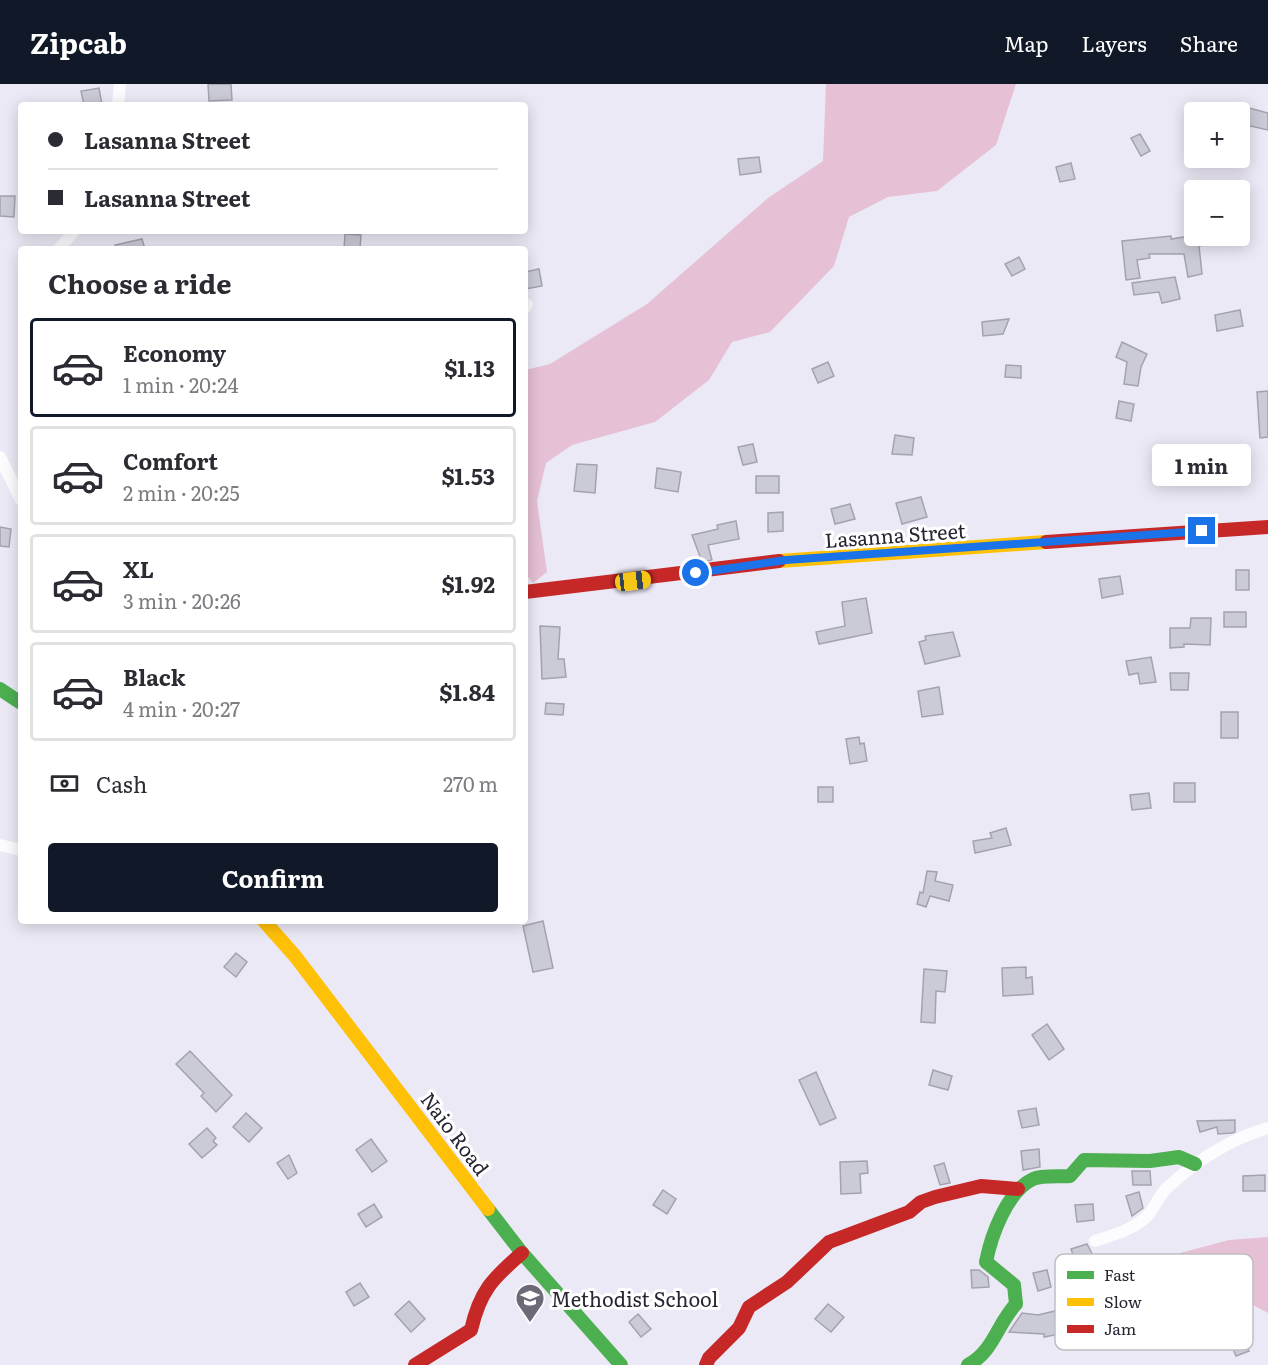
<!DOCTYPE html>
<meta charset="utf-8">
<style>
:root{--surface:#fff;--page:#f7f7f7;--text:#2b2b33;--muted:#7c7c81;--line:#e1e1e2;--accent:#111827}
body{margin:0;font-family:Literata,serif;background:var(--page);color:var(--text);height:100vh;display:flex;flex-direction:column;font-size:22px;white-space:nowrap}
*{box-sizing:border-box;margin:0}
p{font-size:20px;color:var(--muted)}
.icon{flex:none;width:33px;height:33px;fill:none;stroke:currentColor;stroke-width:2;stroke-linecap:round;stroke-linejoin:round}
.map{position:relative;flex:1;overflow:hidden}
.side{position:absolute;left:18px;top:162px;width:510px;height:678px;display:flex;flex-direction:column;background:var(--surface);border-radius:6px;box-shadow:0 3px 15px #0003}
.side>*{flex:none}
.guide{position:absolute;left:18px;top:18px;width:510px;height:132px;border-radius:6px;box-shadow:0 3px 15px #0003;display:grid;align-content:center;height:132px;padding:0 30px;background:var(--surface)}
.fabs{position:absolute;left:1184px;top:18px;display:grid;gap:12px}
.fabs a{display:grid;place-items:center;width:66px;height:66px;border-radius:6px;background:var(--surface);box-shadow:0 3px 15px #0003;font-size:30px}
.end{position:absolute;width:27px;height:27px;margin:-14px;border:8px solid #1a73e8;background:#fff;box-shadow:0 0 0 3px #fff}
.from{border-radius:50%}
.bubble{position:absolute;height:42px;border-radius:6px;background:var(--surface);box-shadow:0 3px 15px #0003;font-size:20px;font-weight:700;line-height:42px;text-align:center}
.car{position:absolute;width:18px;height:36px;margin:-18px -9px;border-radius:8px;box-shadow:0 0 4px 2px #0007;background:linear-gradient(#f5c518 24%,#345 0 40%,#f5c518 0 76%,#345 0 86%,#f5c518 0)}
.guide b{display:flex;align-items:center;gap:21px;height:57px;font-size:22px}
.guide b+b{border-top:2px solid var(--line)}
.guide i{width:15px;height:15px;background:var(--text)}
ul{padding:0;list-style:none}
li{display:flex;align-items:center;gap:18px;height:99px;margin:0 12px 9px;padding:0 18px;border:3px solid var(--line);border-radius:6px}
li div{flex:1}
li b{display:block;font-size:22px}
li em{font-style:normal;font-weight:700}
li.active{border-color:var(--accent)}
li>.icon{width:54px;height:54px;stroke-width:1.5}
h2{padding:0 30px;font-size:27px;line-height:72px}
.pay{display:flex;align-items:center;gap:15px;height:66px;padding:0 30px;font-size:22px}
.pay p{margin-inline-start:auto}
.button{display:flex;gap:12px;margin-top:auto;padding:12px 30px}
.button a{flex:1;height:69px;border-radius:6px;background:var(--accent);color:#fff;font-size:24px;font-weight:700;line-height:69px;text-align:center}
header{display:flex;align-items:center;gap:36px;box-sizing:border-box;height:84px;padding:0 30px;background:var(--accent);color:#fff}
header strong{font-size:28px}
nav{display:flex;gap:33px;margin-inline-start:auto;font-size:21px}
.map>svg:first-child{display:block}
.green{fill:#e6c0d4}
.building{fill:#cbcbd8;stroke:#a3a3ae;stroke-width:1.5}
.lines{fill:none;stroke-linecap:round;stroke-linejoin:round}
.street{stroke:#fcfcfe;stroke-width:12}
.fast{stroke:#4caf50;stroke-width:14}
.slow{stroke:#ffc107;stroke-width:14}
.jam{stroke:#c62828;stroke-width:14}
.route{stroke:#1a73e8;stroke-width:8}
.labels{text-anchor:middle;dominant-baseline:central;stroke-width:6;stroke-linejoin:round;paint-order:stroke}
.street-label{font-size:20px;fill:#282533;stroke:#fff}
.poi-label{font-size:20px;fill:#282533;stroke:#fff;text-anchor:start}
.key{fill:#fff;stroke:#bebec2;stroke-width:1.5}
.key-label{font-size:16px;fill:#282533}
</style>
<header>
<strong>Zipcab</strong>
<nav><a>Map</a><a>Layers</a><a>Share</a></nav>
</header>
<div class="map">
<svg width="1268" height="1281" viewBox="0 0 1268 1281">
<rect width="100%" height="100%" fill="#ece9f6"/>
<!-- green -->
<g class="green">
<polygon points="826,0 1016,0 996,61 937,107 888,113 849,133 834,182 770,248 732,258 709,296 655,338 572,361 546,379 537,417 547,488 533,499 525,489 525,286 550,280 647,220 768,114 823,77"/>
<polygon points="1268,1153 1268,1229 1253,1221 1211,1235 1141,1267 1110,1220 1150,1177 1229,1156"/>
</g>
<!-- building -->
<g class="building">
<polygon points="208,0 231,0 232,16 209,17"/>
<polygon points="99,4 102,21 84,21 81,7"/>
<polygon points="1249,24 1268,29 1268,46 1246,41"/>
<polygon points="1140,50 1150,67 1141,72 1131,54"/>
<polygon points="759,73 761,88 740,91 738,75"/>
<polygon points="1071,79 1075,95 1060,98 1056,83"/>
<polygon points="0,112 15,112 14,133 0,132"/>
<polygon points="345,150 361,151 360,165 344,165"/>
<polygon points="1171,152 1171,155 1190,152 1226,152 1227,156 1199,162 1202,190 1188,193 1184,170 1149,170 1150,174 1137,176 1140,194 1126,196 1122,157"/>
<polygon points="142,155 145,165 116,165 115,161"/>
<polygon points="1019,173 1025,185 1012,192 1005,180"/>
<polygon points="539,185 542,202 525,205 525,188"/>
<polygon points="1175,193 1180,215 1162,219 1159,208 1134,211 1132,199"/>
<polygon points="1240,226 1243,242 1217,247 1215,231"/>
<polygon points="1009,235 1003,250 983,252 982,238"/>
<polygon points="1122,258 1147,270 1141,283 1138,302 1124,300 1127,278 1116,273"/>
<polygon points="828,278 834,292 818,299 812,285"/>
<polygon points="1006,281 1021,282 1021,294 1005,293"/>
<polygon points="1268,307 1268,353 1260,354 1257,308"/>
<polygon points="1119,317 1134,320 1131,337 1116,334"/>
<polygon points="895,351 914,354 912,371 892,370"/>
<polygon points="753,360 757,378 743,381 738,363"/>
<polygon points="577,380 597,381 595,409 574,407"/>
<polygon points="657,384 681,388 678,408 655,404"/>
<rect x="756" y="392" width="23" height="17"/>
<polygon points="921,413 927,433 902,440 896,419"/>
<polygon points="850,420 855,435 835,440 831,425"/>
<polygon points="783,428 783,447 768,448 768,429"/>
<polygon points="736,437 739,455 708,461 712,476 702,478 692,451 718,445 717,441"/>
<polygon points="0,443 11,445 9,463 0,462"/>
<rect x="1236" y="486" width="13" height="20"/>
<polygon points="1120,492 1123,510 1102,514 1099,495"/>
<polygon points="866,514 872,549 819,560 816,548 845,542 842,518"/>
<rect x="1224" y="528" width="22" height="15"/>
<polygon points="1191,534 1211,534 1210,561 1184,560 1184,563 1170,564 1170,544 1190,544"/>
<polygon points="540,542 560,543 558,575 564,575 566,593 542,595"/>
<polygon points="953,548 960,572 925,580 919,558 926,556 925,552"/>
<polygon points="1151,573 1156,598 1140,600 1138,589 1129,591 1126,577"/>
<polygon points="1170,589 1189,589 1188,606 1171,606"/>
<polygon points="939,603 943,630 922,633 918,607"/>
<polygon points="546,619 564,620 563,631 545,630"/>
<rect x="1221" y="628" width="17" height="26"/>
<polygon points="859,653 860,660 864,659 867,677 850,680 846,655"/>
<rect x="1174" y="699" width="21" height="19"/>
<rect x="818" y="703" width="15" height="15"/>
<polygon points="1149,709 1151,724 1132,726 1130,711"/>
<polygon points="1006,744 1011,761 975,769 973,757 992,754 990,749"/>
<polygon points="927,787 937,788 935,797 953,801 949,817 930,812 926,823 917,820 920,808 923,809"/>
<polygon points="543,837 553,884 533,888 523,842"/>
<polygon points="236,869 247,878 236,893 224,883"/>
<polygon points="1026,883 1026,894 1032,893 1033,910 1003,912 1002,884"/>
<polygon points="924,885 947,887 945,908 936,907 935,939 921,938"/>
<polygon points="1047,940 1064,965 1049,976 1032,951"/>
<polygon points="190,967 232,1011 216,1028 201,1012 204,1009 176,980"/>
<polygon points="933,986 952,992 948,1006 929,1001"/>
<polygon points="816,988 836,1034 820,1041 799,996"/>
<polygon points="1036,1024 1039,1041 1022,1044 1018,1027"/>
<polygon points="246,1029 262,1044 249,1058 233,1043"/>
<polygon points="1235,1036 1235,1048 1232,1049 1218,1050 1217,1043 1200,1048 1197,1037"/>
<polygon points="207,1044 216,1054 213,1057 217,1061 202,1074 189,1060"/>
<polygon points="371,1055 387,1077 372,1088 356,1066"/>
<polygon points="1039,1065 1040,1083 1023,1086 1021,1067"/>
<polygon points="289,1071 297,1089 288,1095 277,1079"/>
<polygon points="867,1077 868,1089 860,1090 861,1109 841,1110 840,1078"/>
<polygon points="944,1079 950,1099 940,1101 934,1082"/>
<polygon points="1132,1087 1150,1087 1151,1101 1133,1101"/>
<polygon points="1265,1091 1265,1107 1243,1107 1243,1092"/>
<polygon points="663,1106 676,1115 667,1130 653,1121"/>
<polygon points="1139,1108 1143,1124 1132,1132 1126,1112"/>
<polygon points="374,1120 382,1133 366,1143 358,1130"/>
<polygon points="1093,1120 1094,1136 1077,1138 1075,1121"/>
<polygon points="1087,1160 1096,1177 1078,1184 1071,1165"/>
<polygon points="971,1186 979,1186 988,1193 989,1203 972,1204"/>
<polygon points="1047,1186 1051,1203 1038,1207 1033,1189"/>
<polygon points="360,1199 369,1213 354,1222 346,1208"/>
<polygon points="409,1217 425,1235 411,1248 395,1230"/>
<polygon points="828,1220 844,1233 831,1248 815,1235"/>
<polygon points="1055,1227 1060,1250 1044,1253 1044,1250 1009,1248 1022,1229 1038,1231"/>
<polygon points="638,1230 651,1245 641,1253 629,1238"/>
<polygon points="1242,1251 1249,1267 1236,1272 1229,1256"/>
</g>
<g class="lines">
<!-- street -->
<g class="street">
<polyline points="118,21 120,0"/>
<polyline points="59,165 74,147"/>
<polyline points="525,224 527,220"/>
<polyline points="0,373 21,416"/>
<polyline points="0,761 21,766"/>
<path d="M1095 1157C1113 1151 1136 1145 1149 1130 1156 1121 1160 1110 1168 1103 1196 1077 1231 1055 1268 1044"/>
</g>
<!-- fast -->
<g class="fast">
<polyline points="0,605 21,619"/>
<polyline points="488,1125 522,1169 621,1281"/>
<path d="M968 1281C994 1267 997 1240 1016 1220L1014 1201 986 1178C991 1152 1007 1107 1033 1095 1042 1091 1059 1093 1070 1092L1084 1076 1150 1077 1179 1073 1195 1080"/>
</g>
<!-- slow -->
<g class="slow">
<polyline points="779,477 1046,458"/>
<polyline points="264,837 295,872 488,1125"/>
</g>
<!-- jam -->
<g class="jam">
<polyline points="1046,458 1268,443"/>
<polyline points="525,508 779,477"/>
<path d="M415 1281 471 1246C480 1207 492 1195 522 1169"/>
<polyline points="706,1281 709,1274 739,1244 749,1223 787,1198 829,1158 909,1128 921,1118 935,1113 981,1102 1018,1105"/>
</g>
</g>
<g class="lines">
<!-- route -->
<polyline class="route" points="696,489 786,476 1202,447"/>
</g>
<!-- icons -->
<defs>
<g id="school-pin" transform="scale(1.5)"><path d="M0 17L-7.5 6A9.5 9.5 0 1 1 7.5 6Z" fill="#6d6a77" stroke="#fff"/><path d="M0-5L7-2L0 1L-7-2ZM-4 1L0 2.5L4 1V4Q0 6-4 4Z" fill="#fff"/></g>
</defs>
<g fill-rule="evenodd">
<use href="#school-pin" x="530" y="1214"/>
</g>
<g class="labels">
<!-- street labels -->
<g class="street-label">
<text transform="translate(895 450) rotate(-4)">Lasanna Street</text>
<text transform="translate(456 1049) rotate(53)">Naio Road</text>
</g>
<!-- poi labels -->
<g class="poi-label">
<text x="551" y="1214">Methodist School</text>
</g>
</g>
<!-- legend -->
<rect x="1055" y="1170" width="198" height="96" rx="9" class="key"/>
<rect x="1067" y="1187" width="27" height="8" fill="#4caf50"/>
<rect x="1067" y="1214" width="27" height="8" fill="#ffc107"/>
<rect x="1067" y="1241" width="27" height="8" fill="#c62828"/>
<g class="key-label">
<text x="1104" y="1197">Fast</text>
<text x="1104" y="1224">Slow</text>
<text x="1104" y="1251">Jam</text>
</g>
</svg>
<div class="fabs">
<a>+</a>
<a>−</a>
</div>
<i class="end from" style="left:696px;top:489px"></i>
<i class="end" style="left:1202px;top:447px"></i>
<div class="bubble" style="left:1152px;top:360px;width:99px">1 min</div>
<i class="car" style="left:633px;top:497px;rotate:83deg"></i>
<div class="guide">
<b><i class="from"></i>Lasanna Street</b>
<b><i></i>Lasanna Street</b>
</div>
<section class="side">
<h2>Choose a ride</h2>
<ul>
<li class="active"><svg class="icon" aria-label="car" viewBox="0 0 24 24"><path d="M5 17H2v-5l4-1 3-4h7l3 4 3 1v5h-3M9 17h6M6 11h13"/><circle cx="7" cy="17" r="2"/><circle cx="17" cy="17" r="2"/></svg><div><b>Economy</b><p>1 min · 20:24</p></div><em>$1.13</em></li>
<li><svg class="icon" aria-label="car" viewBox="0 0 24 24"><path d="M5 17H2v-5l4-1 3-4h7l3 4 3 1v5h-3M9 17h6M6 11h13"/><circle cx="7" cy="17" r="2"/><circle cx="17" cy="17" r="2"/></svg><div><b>Comfort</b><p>2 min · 20:25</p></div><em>$1.53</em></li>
<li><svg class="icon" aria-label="car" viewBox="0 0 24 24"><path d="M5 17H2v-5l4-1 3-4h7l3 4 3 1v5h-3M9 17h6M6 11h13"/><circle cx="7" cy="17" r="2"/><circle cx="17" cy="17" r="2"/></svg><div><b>XL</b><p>3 min · 20:26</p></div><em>$1.92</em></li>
<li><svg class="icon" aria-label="car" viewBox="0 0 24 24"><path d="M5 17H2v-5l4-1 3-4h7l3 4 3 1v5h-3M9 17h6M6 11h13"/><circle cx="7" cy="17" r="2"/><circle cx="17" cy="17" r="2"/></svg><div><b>Black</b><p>4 min · 20:27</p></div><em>$1.84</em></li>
</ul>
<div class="pay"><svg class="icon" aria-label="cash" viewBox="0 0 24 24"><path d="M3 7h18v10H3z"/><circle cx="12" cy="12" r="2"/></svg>Cash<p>270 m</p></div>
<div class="button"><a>Confirm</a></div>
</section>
</div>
